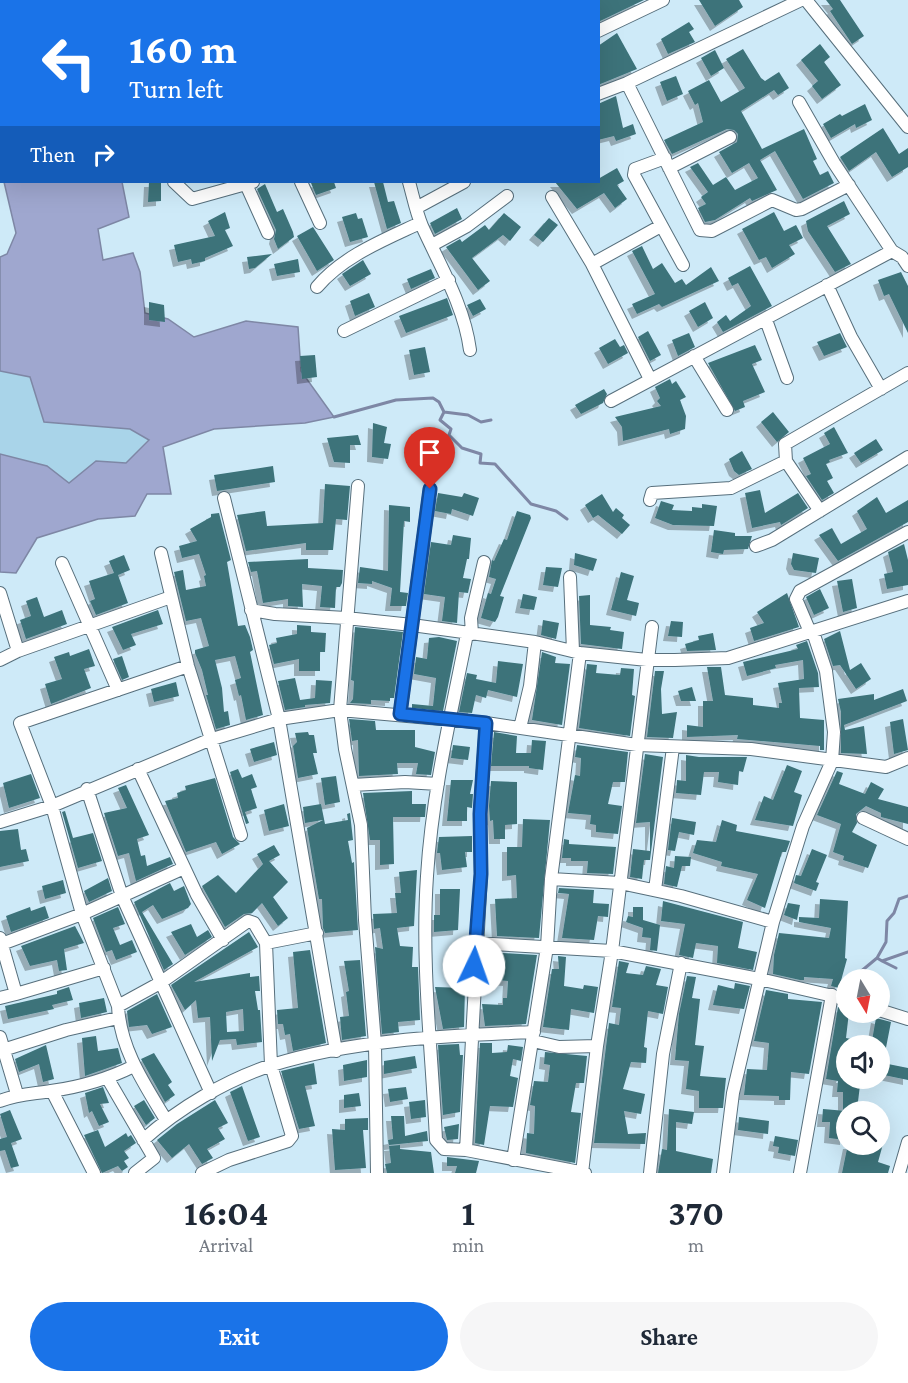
<!DOCTYPE html>
<html lang="en">
<head>
<meta charset="utf-8">
<style>
	:root { --surface:#fff; --page:#f6f6f7; --text:#1f2937; --muted:#747a83; --accent:#1a73e8 }
	body { margin:0; font-family:"Crimson Pro",serif; background:var(--page); color:var(--text); height:100vh; display:flex; flex-direction:column; font-size:22px; white-space:nowrap }
	* { box-sizing:border-box; margin:0 }
	p { font-size:20px; color:var(--muted) }
	.icon { flex:none; width:33px; height:33px; fill:none; stroke:currentColor; stroke-width:2; stroke-linecap:round; stroke-linejoin:round }
	.map { position:relative; height:1173px; overflow:hidden }
	.sheet { display:flex; flex-direction:column; background:var(--surface); flex:1 }
	.sheet>* { flex:none }
	.top-card { position:absolute; left:0px; top:0px; width:600px; height:183px; box-shadow:0 6px 24px #0002; background:#1a73e8; color:#fff; overflow:hidden }
	.needle { width:39px; rotate:170deg }
	.fabs { position:absolute; left:836px; top:969px; display:grid; gap:12px }
	.fabs a { display:grid; place-items:center; width:54px; height:54px; border-radius:50%; background:var(--surface); box-shadow:0 6px 24px #0002; font-size:30px }
	.pin { position:absolute; display:grid; place-items:center; width:51px; height:51px; color:#fff; margin:-62px -26px; border-radius:50% 50% 50% 0; rotate:-45deg; box-shadow:0 0 6px #0007 }
	.pin .icon { rotate:45deg }
	.me { position:absolute; width:66px; margin:-33px; rotate:3deg; stroke-linejoin:round; filter:drop-shadow(0 0 4px #0008) }
	.turn { display:flex; align-items:center; gap:21px; height:126px; padding:0 30px; font-size:27px }
	.turn .icon { width:78px; height:78px; stroke-width:2.5 }
	.turn b { display:block; font-size:42px; line-height:51px }
	.then { display:flex; align-items:center; height:57px; padding:0 30px; background:#0003; gap:12px; font-size:22px }
	.eta { display:flex; justify-content:space-evenly; align-items:center; height:102px; text-align:center }
	.eta b { font-size:36px; font-weight:700; line-height:42px }
	.action { display:flex; gap:12px; margin-top:auto; padding:12px 30px }
	.action a { flex:1; height:69px; border-radius:36px; background:var(--accent); color:#fff; font-size:24px; font-weight:700; line-height:69px; text-align:center }
	.action a+a { background:var(--page); color:var(--text) }
	.map>svg:first-child { display:block }
	.green { fill:#a9d4e9 }
	.water { fill:#9fa7cf; stroke:#7e87a5; stroke-width:1.5 }
	.lines { fill:none; stroke-linecap:round; stroke-linejoin:round }
	.stream { stroke:#7e87a5; stroke-width:3 }
	.building { fill:#3c737a; fill-rule:evenodd; filter:url(#shadow) }
	.minor-casing { stroke:#576f7c; stroke-width:14 }
	.minor { stroke:#fff; stroke-width:12 }
	.route-casing { stroke:#114b97; stroke-width:15 }
	.route { stroke:#1a73e8; stroke-width:10 }
</style>
</head>
<body>
<div class="map">
<svg width="908" height="1173" viewBox="0 0 908 1173">
	<defs>
		<filter id="shadow"><feDropShadow dx="-5" dy="5" stdDeviation="0" flood-color="#0004"/></filter>
	</defs>
	<rect width="100%" height="100%" fill="#ceeaf8"/>
	<!-- green -->
	<path class="green" d="M0 371 30 377 44 422 130 429 149 439 126 463 96 461 69 483 47 466 0 454Z"/>
	<!-- water -->
	<path class="water" d="M4 182H122L129 217 98 229 103 260 133 253 140 272 145 313 168 319 194 337 246 321 298 327 301 371 334 417 305 423 214 429 163 447 171 494H147L135 516 98 519 37 538 16 573 0 572V454L47 466 69 483 96 461 126 463 149 440 130 429 44 422 30 377 0 371V257L7 254 16 233Z"/>
	<g class="lines">
		<!-- stream -->
		<path class="stream" d="M444 412 440 420 451 429 449 435 462 448 481 454 480 463 495 464 531 504 556 511 567 519
			M334 417 396 400 433 398 439 402 444 412 468 415 481 422 491 420
			M877 958 886 942 887 921 894 913 899 899 908 896
			M882 961 896 968
			M853 978 877 958 882 961 908 952"/>
	</g>
	<!-- building -->
	<path class="building" d="M598 0H644L598 22Z
		M699 0H739L743 7 715 26Z
		M826 0H840L864 36 852 44 830 11 833 9Z
		M689 22 694 29 689 32 695 42 668 54 661 39Z
		M617 33 637 69 598 85V46Z
		M820 44 830 57 824 62 841 85 822 99 812 86 818 81 801 60Z
		M743 49 761 78 765 81 779 72 789 88 778 95 774 90 741 111 762 149 804 129 817 159 813 161 820 175 828 171 834 183 803 199 775 151 760 160 777 190 752 201 750 198 715 220 705 222 698 208 706 204 701 197 708 192 690 167 698 163 713 185 726 177 735 190 758 178 749 163 732 173 719 152 737 142 738 134 734 130 727 129 672 154 664 140 703 122 698 103 695 105 688 91 709 80 721 102 745 88 726 59Z
		M715 50 724 68 711 76 701 58Z
		M676 76 683 94 667 101 660 82Z
		M616 96 623 128 633 124 636 134 616 141 614 136 598 140V104Z
		M865 104 872 120 856 128 855 124 831 138 823 124 840 114 842 116Z
		M883 128 899 154 908 148V167L892 177 876 152 849 171 840 157Z
		M617 168 624 181 617 185 627 199 615 208 604 193 577 209 555 182H598V179Z
		M149 182H161V201L148 202Z
		M318 182H334L336 188 316 195 311 183Z
		M374 182H383L388 202 394 201 401 223 387 229Z
		M265 184 277 212 283 209 293 232 294 237 278 249 274 239 276 230 257 189Z
		M844 201 850 214 827 226 851 264 835 272 808 231 806 221Z
		M457 208 462 219 435 234 430 223Z
		M225 212 230 228 225 230 233 246 205 258V261L192 264 191 259 178 262 174 245 215 236 208 221Z
		M774 212 784 231 796 225 803 238 789 245 795 254 772 268 766 257 759 260 742 229Z
		M356 213 358 219 362 218 368 237 350 242 342 217Z
		M504 213 521 227 510 241 503 235 472 258 490 281 478 290 446 247 460 239 462 242 485 225 489 230Z
		M549 218 558 225 543 242 534 235Z
		M313 227 334 260 317 271 297 236Z
		M642 246 653 269 662 263 675 283 682 279 686 285 711 267 719 281 662 307 659 304 637 314 632 304 655 294 632 251Z
		M272 254 255 268 249 269 247 257Z
		M298 259 300 272 277 276 274 264Z
		M363 260 371 274 350 286 342 274Z
		M750 266 772 306 723 332 717 322 726 315 730 321 751 306 738 283 732 286 728 278Z
		M431 269 435 278 411 289 407 279Z
		M901 272 908 286V333L889 294 884 296 878 280Z
		M369 293 375 307 355 316 350 301Z
		M447 298 453 315 406 333 399 316Z
		M480 299 486 309 473 316 467 305Z
		M149 302 164 305 165 322 149 320Z
		M705 302 713 318 698 327 689 311Z
		M648 331 661 355 650 361 638 337Z
		M689 333 695 347 678 356 672 340Z
		M840 333 847 347 824 356 817 342Z
		M615 339 620 347 624 345 628 353 608 364 599 348Z
		M755 345 762 360 752 364 765 392 743 401 745 407 735 411 708 363Z
		M425 347 430 372 414 375 409 350Z
		M315 355 317 377 302 379 300 356Z
		M670 379 672 384 676 381 686 397 680 400 686 416 685 429 670 434 669 429 623 441 622 427 615 417 661 406 657 401 660 398 655 387Z
		M604 389 607 394 603 403 581 414 575 405Z
		M773 412 789 432 777 442 761 422Z
		M373 423 387 427 384 443 391 444 388 459 372 457Z
		M834 427 848 453 829 460 830 462 826 464 833 478 827 481 834 493 822 500 806 476 811 474 803 458 830 444 824 433Z
		M358 435 361 445H350V463L334 462 327 438Z
		M876 439 883 450 861 463 854 453Z
		M742 451 752 469 739 475 734 471 729 459Z
		M273 466 275 482 217 491 214 475Z
		M325 484 350 486 347 520 336 519 333 550H306V543L246 551 237 515 265 511 267 526 323 523Z
		M760 490 765 513 798 493 808 508 781 525 780 522 752 528 745 493Z
		M438 493 462 497 464 493 479 498 473 516 452 509 451 514 435 511Z
		M602 494 613 512 616 508 624 515 622 518 630 525 622 534 598 515 593 518 585 505Z
		M877 497 886 513 908 500V522L838 561 819 535 832 528 841 544 867 529 857 511Z
		M661 501 674 505 672 510 692 511V507L702 508V504L717 506 714 526 673 525 655 518Z
		M389 505 410 507V522L404 521 400 592 408 593 406 606H390L392 588 372 581V584L358 583 360 567 388 571Z
		M517 511 530 515 531 518 500 596 504 597 498 617 495 622 481 618 488 593 491 594 496 579 489 577 492 560 494 561 504 539 507 540Z
		M219 513 231 560 227 562 238 626 245 625 250 637 253 650 250 652 263 715 246 720 241 695 239 696 235 680 241 678 235 656 215 660 222 688 224 712 228 711 230 725 216 729 206 695H208L202 670 195 653V650L209 646 201 618 186 621 174 572 183 570 186 590 206 586 204 576 206 575 199 554 182 558 179 546 197 541 190 529 211 517V514Z
		M714 530 735 533V536H752L748 549 724 550 723 554 711 552Z
		M453 535 471 538 469 559H467L463 578 471 579 468 593 459 592 457 623 442 621 445 597 424 594 431 542 451 545Z
		M904 544 908 560V585L887 589 884 574 893 572 888 552Z
		M575 553 597 559 593 571 574 565Z
		M793 553 819 558 816 573 794 570 791 564Z
		M124 555 130 570 118 575 128 603 96 615 90 601 95 599 89 581 114 573 109 561Z
		M308 559V568L343 570 342 583 340 587H336L335 608 320 607 322 586 302 584 303 607 288 606V599L263 603 257 571 251 572 248 562Z
		M546 567 562 568 558 587 543 585Z
		M621 572 634 576 627 600 639 603 636 616 611 610Z
		M852 579 857 608 843 612 837 581Z
		M820 589 829 608 814 615 806 597Z
		M787 593 799 627 754 641 750 628 764 623 757 612Z
		M523 594 537 597 534 610 520 608Z
		M590 595V625L611 627 610 630 624 632 622 649 581 644 579 596Z
		M37 597 44 617 62 610 67 624 26 639 20 620 31 616 26 601Z
		M158 610 163 624 131 634 136 645 123 650 112 627Z
		M543 620 559 623 556 639 541 635Z
		M671 621 683 622 682 637 668 636Z
		M297 625 311 626V632L326 633 325 652H320V671H299V659L274 664 269 645 277 643 276 638 297 634Z
		M355 627 403 632 394 698H390V701L371 700V704L350 703 353 699 354 681 351 680Z
		M840 631 850 670 861 663 871 679 856 689 840 665 833 666 824 639Z
		M713 633 716 650 687 651 685 644 699 640 698 636Z
		M439 637 457 641 443 711 412 708V704L433 706 436 678 414 674 416 657 427 659 429 638Z
		M807 641 818 673 819 687 799 688 800 718 824 720V750H820V746L737 739 738 735 687 737V725L703 727V701H713L707 667H721L725 695 753 698V705L779 708V703H782L778 683 804 679 803 660 775 665 776 668 747 676 743 662 798 649 796 645Z
		M89 649 95 666 84 669 91 688 51 704 45 684 62 679 54 657 69 652 70 656Z
		M542 652 556 657 555 663 570 664 562 725 532 720Z
		M122 656 129 677 122 680 113 659Z
		M498 661 523 664 517 697 488 690 486 698 476 695 472 713 459 712 467 673 477 675 476 679 496 683Z
		M587 664 597 665 596 673 620 675 621 668 634 669 632 695 635 696 630 736 579 728Z
		M655 671H664L661 689 662 714 677 712 673 738 647 737Z
		M295 678 300 700 315 698 316 680 332 681 330 703 305 705V707L285 710 278 681Z
		M176 682 179 696 154 702 151 689Z
		M692 687 696 701H681L678 691Z
		M903 689 907 701 844 725 845 730 864 726 867 754 841 753V712L838 699 874 694V700Z
		M349 719 375 721 376 730H415V747L435 752 431 775 416 774 418 763H397L398 774 359 776 358 740 352 741Z
		M903 719 908 750 894 754 890 722Z
		M308 732 309 735H314L317 753H313L318 774 298 778 293 746 297 742 295 733Z
		M494 732 517 736 516 753H531L532 740 546 741 543 770 529 768V766H491Z
		M274 742 277 755 254 762 250 749Z
		M453 745 470 747 468 760 451 758Z
		M577 745 628 752 625 782H613L608 804 622 806 618 834 596 832V825L590 824 591 815 568 813 575 775 580 776 581 758 575 757Z
		M645 754 663 757 650 860H644L642 879 630 877 633 849 650 851V822L636 823Z
		M686 755 699 757H747L743 772 739 771 738 785 718 782 719 772H704L701 795 676 793 677 780 686 781Z
		M787 765 802 771 794 792 802 795 793 826 755 820 764 796 773 800Z
		M238 769 242 778 252 774 257 787 251 789 257 808 245 812 249 823 246 824 230 772Z
		M837 771 843 773 839 784 865 794 871 782 884 789 878 799 908 807V824L881 817V813L866 806 856 814 857 823 852 832 877 845 868 868 843 860 844 856 833 852 841 824 817 815Z
		M31 774 40 798 9 808 3 783Z
		M336 776 340 802 325 805 321 778Z
		M215 778 233 837 240 844 222 854 216 842 186 852 165 801 178 798 177 793 186 790 185 786Z
		M451 780H473L470 794H473L472 808 467 807V821H447Z
		M491 781 517 782V824L505 825V839H494L493 820 490 821 489 806Z
		M126 785 149 835 137 839 141 856 145 855 147 866 170 857 173 864 136 881 129 853 118 856 104 813 127 808 118 788Z
		M412 791V804H426L425 817H393L394 864 380 865V840H370L363 793Z
		M284 804 289 826 269 831 264 810Z
		M321 804 325 824 348 820 347 814 350 813 353 840 348 841 352 863 354 862 358 930 325 933 323 928 322 899H319L307 828 323 820 305 823 303 807Z
		M65 811 73 838 93 833 102 861 78 868 62 812Z
		M672 818 696 822 694 835 679 832 675 851 668 850Z
		M523 819 550 820 539 938 497 936 495 899 517 898 516 875 507 876V847H522Z
		M722 820 737 825 736 831 790 841 786 852H782L765 908 747 900 758 874 721 866 722 862 693 853 697 840 716 842Z
		M18 829 21 850 26 849 29 861 0 867V831Z
		M472 836V852H465L467 867 442 870 440 853H437L439 837Z
		M564 839 569 840V844L616 847 613 874 587 873 588 861H571V858H562Z
		M274 845 280 855 269 861 288 882 273 897 288 918 278 926 262 903 252 913 244 914 225 927 202 886 218 875 236 893 263 864 257 854Z
		M812 849 827 855 816 882 819 883 816 891 794 883 796 875 801 876Z
		M675 856 691 857 690 866H682L677 887 664 884 666 866 674 868Z
		M417 870 414 926 397 928 400 946 413 947 412 967H418L420 1020 398 1022 399 1032 382 1034 375 947 383 949 380 928 374 929 373 914 397 913 395 893H401L399 872Z
		M108 878 112 891 89 902 84 891Z
		M63 880 66 893 45 899 42 886Z
		M170 883 174 891 184 886 191 904 188 908 162 919 153 905 142 912 173 964 164 970 134 902Z
		M559 888 594 890 593 903 609 904 608 917 598 916 594 940 562 938 569 894 558 893Z
		M440 889H460L458 930 434 932V915H440Z
		M820 899 848 901 845 958 847 959 839 988 831 986 833 979 804 977V980H800L773 974 774 955 779 933 829 938 831 928 799 922V917L819 918Z
		M663 901 743 922 738 948 757 952 753 970 717 963 718 946 696 943 693 958 679 955 685 924 661 921Z
		M788 903 800 905 797 920 784 915Z
		M45 906 49 918 11 932 6 916 30 907 31 911Z
		M118 907 125 924 113 928 120 945 132 940 137 952 116 960 112 950 106 952 93 918Z
		M633 907H643V920L660 925 657 951 650 950 651 938 642 937 643 928 626 922 628 916 633 917Z
		M191 924 197 937 208 930 212 937 185 955 171 932Z
		M75 926 84 943 64 949 67 970 59 971 57 960 30 966 21 946Z
		M249 932 258 947 194 982 250 973V977L259 976 260 991H255L258 1010H260L262 1042 237 1045 236 1039 220 1040 212 1061 210 1017 198 1018 196 1000 185 1010 171 985ZM243 1009 244 1031 227 1032 226 1012Z
		M310 950 326 1043 293 1051 290 1034 285 1035 283 1024H278L277 1010 298 1008 293 952Z
		M485 952 537 955 526 1024 485 1026 482 1004 503 1005V998H507L508 981 487 979 486 982H483Z
		M558 956 566 957 564 986 583 989 584 985 598 987 594 1013 571 1009 569 1030 543 1027 552 969H559Z
		M360 960 366 1036 342 1040 340 1017 349 1016 346 992 349 991 344 961Z
		M619 961 629 963 626 973 643 975 646 966 661 969 656 985 668 987 663 1014 648 1011 644 1047 647 1048 646 1063 631 1062 623 1089 645 1094 641 1114 624 1111 628 1134 646 1133 645 1144 594 1143 609 1023 619 1025 621 1008 612 1007Z
		M687 976 696 977 692 998 700 999 695 1045 704 1046 700 1076 726 1078 723 1108H699V1091L686 1089 689 1061 675 1060 679 1014Z
		M735 983 750 986 744 1009 713 1005 718 985 734 989Z
		M69 987 73 1000 52 1005 54 1009 8 1019 5 1006 57 994V991Z
		M435 987 465 988 464 1027 443 1029Z
		M766 990 788 994V999L822 1002 809 1074 791 1072 790 1100H779V1096L744 1095 747 1069 767 1070 769 1043 754 1041Z
		M157 994 172 1027 152 1034 147 1025 129 1027 127 1011Z
		M104 998 107 1012 81 1018 79 1003Z
		M838 1007 846 1008V1012H849L846 1038 861 1041V1046H846V1060L841 1078H857L856 1085H860L857 1110H843V1092H837L838 1081 826 1079Z
		M876 1018 891 1022 883 1063 908 1068V1080L879 1074V1046H871Z
		M96 1036 98 1051 118 1048 122 1063 85 1076 82 1038Z
		M480 1043H492V1053L507 1052 508 1045 523 1047 521 1061 513 1059 510 1076 518 1078 513 1107 490 1106 484 1145 475 1143Z
		M459 1044 460 1055H463L460 1112 443 1115 438 1045Z
		M46 1045 54 1079 43 1082 39 1064 19 1072 15 1059Z
		M545 1052 587 1056 584 1083H576L571 1112 581 1113 575 1163 526 1153 527 1133 534 1134 535 1106 530 1105 534 1081 548 1082 550 1065 544 1064Z
		M154 1053 172 1082 168 1085 175 1095 165 1102 141 1059Z
		M415 1056 417 1068 384 1074V1061Z
		M367 1060V1077L344 1081 343 1065Z
		M314 1063 317 1084 305 1086 315 1126 299 1129 281 1071Z
		M242 1086 260 1137 248 1141 230 1092Z
		M103 1087 109 1103 100 1104 109 1122 99 1126 92 1111 89 1113 85 1093Z
		M406 1087 408 1099 390 1102 388 1089Z
		M359 1093 361 1106 344 1108V1095Z
		M144 1100 155 1118 146 1125 134 1106Z
		M215 1100 228 1123 218 1128 225 1139 207 1149 213 1158 202 1164 189 1144 172 1158 157 1140 177 1124Z
		M425 1100 426 1117 411 1119 409 1102Z
		M669 1109 694 1112 692 1124 676 1122V1151L713 1159 711 1173H658L662 1149 667 1150Z
		M823 1109 846 1111 845 1140 829 1138 830 1122H822Z
		M10 1110 22 1139 11 1143 19 1166 11 1168 5 1150 0 1151V1139L7 1137 0 1114Z
		M391 1116H404L405 1136 427 1131 428 1141 389 1145 388 1140 393 1139Z
		M739 1117 769 1121 768 1134 738 1130Z
		M368 1118V1130H363L366 1168 335 1170 332 1129 345 1130V1119Z
		M459 1124 458 1139 447 1140 444 1127Z
		M98 1130 105 1147 126 1133 128 1137 131 1135 136 1143 124 1151 129 1158 124 1161 128 1167 122 1171 118 1166 102 1173 84 1135Z
		M775 1136 798 1140 795 1156 778 1153 779 1147 773 1146Z
		M848 1144H883L878 1162 890 1166 888 1173H842Z
		M400 1145V1149L431 1152 434 1173H387L385 1164 391 1163 389 1146Z
		M447 1157 479 1161 476 1173H455L457 1166H447Z"/>
	<g class="lines">
		<defs>
			<path id="minor" d="M70 0V2
				M147 0V2
				M332 0V2
				M380 0V2
				M446 0V2
				M806 0 908 127
				M527 2 533 1
				M0 22H2
				M598 31 663 0
				M627 83 700 230 712 231 772 200 796 210 802 209 849 185
				M598 94 627 83 801 0
				M799 102 834 163 892 251 902 257 908 266
				M665 158 635 169 634 175 683 265
				M669 168 730 137
				M174 182 192 199 253 182
				M245 182 268 233
				M301 182 320 223
				M409 182C413 196 416 212 422 226 440 266 464 305 470 350
				M552 197 592 264 650 379
				M416 208 464 182
				M432 245 467 226 507 196
				M592 264 659 227
				M827 285 851 337 881 389
				M317 287C343 256 384 240 420 223
				M766 320 787 378
				M344 331 449 280
				M694 356 727 410
				M611 401 892 251
				M358 486 340 710 345 749 361 825 365 920 375 1044 377 1173
				M224 498 279 719 336 1051
				M650 500 652 493 731 488 786 461
				M820 511 786 461 785 444 908 373
				M756 546 772 540 908 457
				M161 553 188 666 241 835
				M62 563 118 690
				M570 577 573 651
				M0 593 18 651
				M251 610 275 614 346 618 412 625 535 642 580 653 647 660H675L728 658 908 601
				M810 632 796 599 800 591 908 532
				M467 634C451 714 432 794 427 876 421 964 432 1053 436 1140L444 1149 466 1150 585 1173
				M472 634 471 618 484 562
				M0 660 18 651 171 597
				M400 714 430 489
				M520 728 530 686 535 642
				M138 769 197 895 223 940
				M353 785 405 782 438 784
				M87 789 122 896 211 1093
				M863 818 908 839
				M0 822 52 806 209 740 279 719 340 710 486 723 637 745 751 749 886 767 908 758
				M551 879 620 883 681 896 773 922
				M655 890 673 747
				M266 943 317 933
				M475 943 612 951 759 979 846 999
				M2 944 82 914 184 868
				M16 994 104 968
				M0 998 16 994 0 938
				M118 1006 160 983 248 921 254 923 266 943 271 1065 292 1136 288 1141 229 1160 202 1173
				M879 1010 908 1019
				M0 1037 17 1094
				M533 1041 559 1047 597 1046
				M3 1050 66 1030 118 1018
				M108 1079 154 1158 135 1173
				M52 1091 94 1173
				M0 1101C18 1094 33 1094 51 1091 80 1087 108 1079 134 1066
				M166 1120C145 1085 120 1049 118 1006L82 914 52 806 20 723 188 666
				M143 1140C179 1108 226 1080 272 1065 356 1039 448 1036 534 1032
				M466 1150 481 874 480 814 486 723
				M513 1160 547 947 551 879 580 653
				M582 1173 597 1046 612 951 652 627
				M650 1173 663 1054 681 963
				M723 1173 733 1093 773 922 803 826 832 761 834 732 826 671 813 632
				M800 1173 832 995
				M899 1173 908 1142"/>
		</defs>
		<!-- minor casing -->
		<use href="#minor" class="minor-casing"/>
		<!-- minor -->
		<use href="#minor" class="minor"/>
	</g>
	<g class="lines">
		<defs>
			<path id="route" d="M430 489 400 714 486 723 480 814 481 874 474 966"/>
		</defs>
		<!-- route casing -->
		<use href="#route" class="route-casing"/>
		<!-- route -->
		<use href="#route" class="route"/>
	</g>
</svg>
<div class="fabs">
<a><svg class="needle" viewBox="-14 -14 28 28"><path d="M0-13l5 13h-10z" fill="#e53935"/><path d="M0 13l5-13h-10z" fill="#747a83"/></svg></a>
<a><svg class="icon" aria-label="sound" viewBox="0 0 24 24"><path d="M4 9h4l5-4v14l-5-4H4zM17 9q2 3 0 6"/></svg></a>
<a><svg class="icon" aria-label="search" viewBox="0 0 24 24"><circle cx="10" cy="10" r="6"/><path d="M15 15l6 6"/></svg></a>
</div>
<div class="pin" style="left:430px;top:489px;background:#d93025"><svg class="icon" aria-label="arrive" viewBox="0 0 24 24"><path d="M6 21V4h12l-3 4 3 4H6"/></svg></div>
<svg class="me" style="left:474px;top:966px" viewBox="-20 -20 40 40"><circle r="19" fill="#fff"/><path d="M0-13L10 11 0 6-10 11z" fill="#1a73e8"/></svg>
<div class="top-card">
<div class="turn"><svg class="icon" aria-label="left" viewBox="0 0 24 24"><path d="M17 20v-9H6M10 6l-5 5 5 5"/></svg><div><b>160 m</b>Turn left</div></div>
<div class="then">Then<svg class="icon" aria-label="right" viewBox="0 0 24 24"><path d="M7 20v-9h11M14 6l5 5-5 5"/></svg></div>
</div>
</div>
<section class="sheet">
<div class="eta">
<div><b>16:04</b><p>Arrival</p></div>
<div><b>1</b><p>min</p></div>
<div><b>370</b><p>m</p></div>
</div>
<div class="action"><a>Exit</a><a>Share</a></div>
</section>
</body>
</html>
